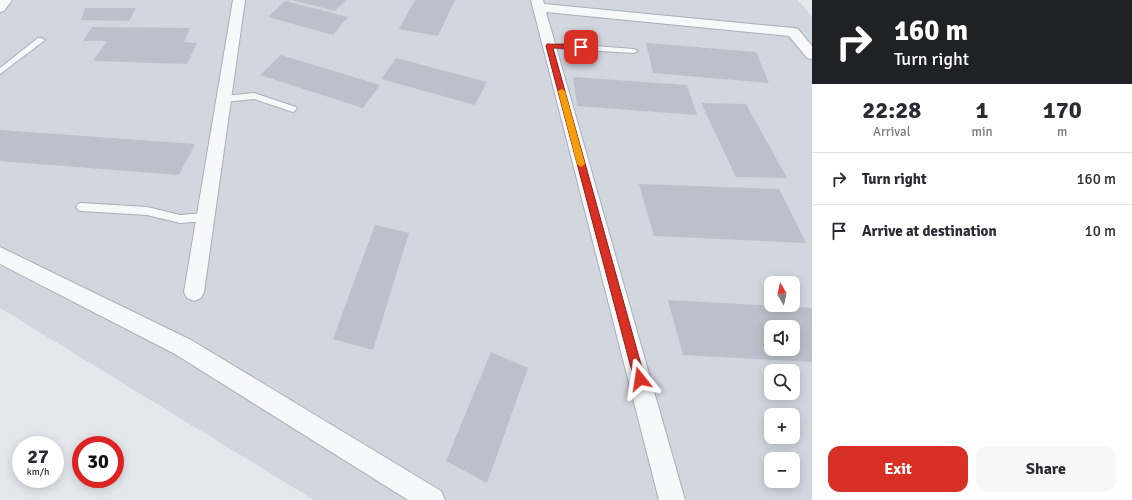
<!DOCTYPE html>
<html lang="en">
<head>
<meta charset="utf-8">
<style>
	:root { --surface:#fff; --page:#f7f7f7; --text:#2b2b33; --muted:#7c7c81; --line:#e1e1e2; --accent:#d93025 }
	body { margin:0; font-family:Signika,sans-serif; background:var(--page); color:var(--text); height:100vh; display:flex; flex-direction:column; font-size:15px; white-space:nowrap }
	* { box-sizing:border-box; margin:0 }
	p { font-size:13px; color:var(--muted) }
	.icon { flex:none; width:22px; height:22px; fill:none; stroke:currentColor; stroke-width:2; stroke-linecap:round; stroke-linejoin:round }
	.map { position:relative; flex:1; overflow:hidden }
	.drawer { display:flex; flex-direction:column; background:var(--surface); width:320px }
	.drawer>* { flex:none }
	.guide { background:#202124; color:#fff; overflow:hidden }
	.needle { width:26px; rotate:351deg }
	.fabs { position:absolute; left:764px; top:276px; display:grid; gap:8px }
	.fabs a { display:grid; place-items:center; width:36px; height:36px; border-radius:8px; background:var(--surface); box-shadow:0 2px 10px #0003; font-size:20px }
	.speed { position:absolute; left:12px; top:436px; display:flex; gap:8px; font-size:20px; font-weight:700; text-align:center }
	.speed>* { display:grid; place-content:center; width:52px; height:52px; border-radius:50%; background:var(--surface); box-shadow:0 2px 10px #0003; line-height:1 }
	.speed small { font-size:10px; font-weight:400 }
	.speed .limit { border:6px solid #d22; background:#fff; color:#111 }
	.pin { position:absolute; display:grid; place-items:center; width:34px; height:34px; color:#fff; margin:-17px; border-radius:8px; box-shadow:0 2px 6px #0006 }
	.me { position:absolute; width:44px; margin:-22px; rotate:345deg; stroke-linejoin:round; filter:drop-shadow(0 0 3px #0008) }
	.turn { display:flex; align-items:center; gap:14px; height:84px; padding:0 16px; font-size:18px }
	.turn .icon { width:52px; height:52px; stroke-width:2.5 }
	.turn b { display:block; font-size:28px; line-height:34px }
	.eta { display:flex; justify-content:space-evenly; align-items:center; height:68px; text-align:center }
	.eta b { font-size:24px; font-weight:700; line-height:28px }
	.action { display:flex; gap:8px; margin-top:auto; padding:8px 16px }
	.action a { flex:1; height:46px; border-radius:12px; background:var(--accent); color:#fff; font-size:16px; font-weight:700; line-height:46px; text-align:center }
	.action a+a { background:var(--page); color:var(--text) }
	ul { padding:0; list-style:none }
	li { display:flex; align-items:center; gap:12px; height:52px; padding:0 16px; border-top:1px solid var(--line) }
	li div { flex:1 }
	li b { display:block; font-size:15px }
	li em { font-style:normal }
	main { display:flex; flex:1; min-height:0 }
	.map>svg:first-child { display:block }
	.built { fill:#d2d6de; fill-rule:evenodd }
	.building { fill:#bbc0ca; fill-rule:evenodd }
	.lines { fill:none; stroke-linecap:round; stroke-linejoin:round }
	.lane-casing { stroke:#a9aeb7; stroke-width:2 }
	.street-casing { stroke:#a9aeb7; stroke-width:2 }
	.lane { fill:#f7f8fa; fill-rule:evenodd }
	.street { fill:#f7f8fa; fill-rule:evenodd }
	.route { fill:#d93025; stroke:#8d1f18 }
	.slow { fill:#f59e0b }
</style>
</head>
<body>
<main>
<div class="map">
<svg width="812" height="500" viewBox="0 0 812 500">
	<rect width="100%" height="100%" fill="#e4e7ec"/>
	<!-- built -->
	<path class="built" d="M0 0H798L812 17V500H314L0 308ZM771 283H793V305H771ZM771 327H793V349H771ZM771 371H793V393H771ZM771 415H793V437H771ZM771 459H793V481H771Z"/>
	<!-- building -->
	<path class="building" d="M292 0H346L335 11Z
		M415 0H455L438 36 399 29Z
		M285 1 348 17 333 35 268 17Z
		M85 8H136L129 21 81 20Z
		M92 27 190 28 184 42 197 43 187 64 93 61 107 41H83Z
		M646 43 756 52 769 83 653 73Z
		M281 55 380 85 363 108 260 75Z
		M396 58 487 82 475 105 381 79Z
		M573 77 687 85 697 115 577 106Z
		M701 103 746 104 787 178 736 177Z
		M0 130 195 144 179 175 0 161Z
		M639 184 779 189 806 243 654 236Z
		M375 225 409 233 373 350 333 339Z
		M668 300 812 308V362L683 355ZM771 327H793V349H771Z
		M491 352 528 368 487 483 446 461Z"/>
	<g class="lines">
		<defs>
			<path id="lane" d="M38 38H41L45 40 0 74V68Z
				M546 44H568L634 49 638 51 634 53 549 48 545 46Z
				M254 93 296 107 297 109 293 112 254 99 224 102 220 99 224 96Z
				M81 203 147 207 180 215 205 213 208 214 210 217 208 220 205 221 180 223 147 215 81 211 78 210 76 207 78 204Z"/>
			<path id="street" d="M0 0H12L4 11 0 12Z
				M233 0H245L204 292 201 298 194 301 187 298 184 292Z
				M531 0H543L544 4 793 28 798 29 812 46V59L807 58 789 36 546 12 685 500H659Z
				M0 247 191 340 441 491 445 500H408L175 354 0 264Z"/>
		</defs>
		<!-- lane casing -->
		<use href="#lane" class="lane-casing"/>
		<!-- street casing -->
		<use href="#street" class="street-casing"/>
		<!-- lane -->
		<use href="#lane" class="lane"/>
		<!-- street -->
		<use href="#street" class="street"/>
	</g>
	<!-- route -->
	<path class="route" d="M547 44 581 45 584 47 581 49 553 48 645 379 643 383 640 384 636 383 634 379 546 46Z"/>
	<!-- slow -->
	<path class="slow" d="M562 89 565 91 585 164 581 167 577 164 558 91Z"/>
</svg>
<div class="fabs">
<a><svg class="needle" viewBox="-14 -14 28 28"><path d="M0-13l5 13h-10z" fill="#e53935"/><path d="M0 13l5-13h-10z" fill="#7c7c81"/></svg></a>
<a><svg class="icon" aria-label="sound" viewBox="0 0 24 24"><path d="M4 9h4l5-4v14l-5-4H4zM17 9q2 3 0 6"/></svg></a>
<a><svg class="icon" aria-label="search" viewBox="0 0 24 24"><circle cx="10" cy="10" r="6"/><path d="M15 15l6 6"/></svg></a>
<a>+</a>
<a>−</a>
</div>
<div class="speed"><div>27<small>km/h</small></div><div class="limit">30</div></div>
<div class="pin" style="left:581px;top:47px;background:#d93025"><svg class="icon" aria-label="arrive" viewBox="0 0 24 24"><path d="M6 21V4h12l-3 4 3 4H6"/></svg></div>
<svg class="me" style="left:640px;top:379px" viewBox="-20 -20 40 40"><path d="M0-17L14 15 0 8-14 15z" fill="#d93025" stroke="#fff" stroke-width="4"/></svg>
</div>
<section class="drawer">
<div class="guide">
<div class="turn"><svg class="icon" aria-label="right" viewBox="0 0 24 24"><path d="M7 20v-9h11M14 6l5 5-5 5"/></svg><div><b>160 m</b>Turn right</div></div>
</div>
<div class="eta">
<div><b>22:28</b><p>Arrival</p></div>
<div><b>1</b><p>min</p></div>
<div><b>170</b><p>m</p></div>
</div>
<ul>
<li><svg class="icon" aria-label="right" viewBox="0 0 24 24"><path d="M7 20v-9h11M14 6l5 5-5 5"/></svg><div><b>Turn right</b></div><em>160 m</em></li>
<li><svg class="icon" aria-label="arrive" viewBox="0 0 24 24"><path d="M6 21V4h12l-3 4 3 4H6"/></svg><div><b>Arrive at destination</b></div><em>10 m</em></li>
</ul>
<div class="action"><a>Exit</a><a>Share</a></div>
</section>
</main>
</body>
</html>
